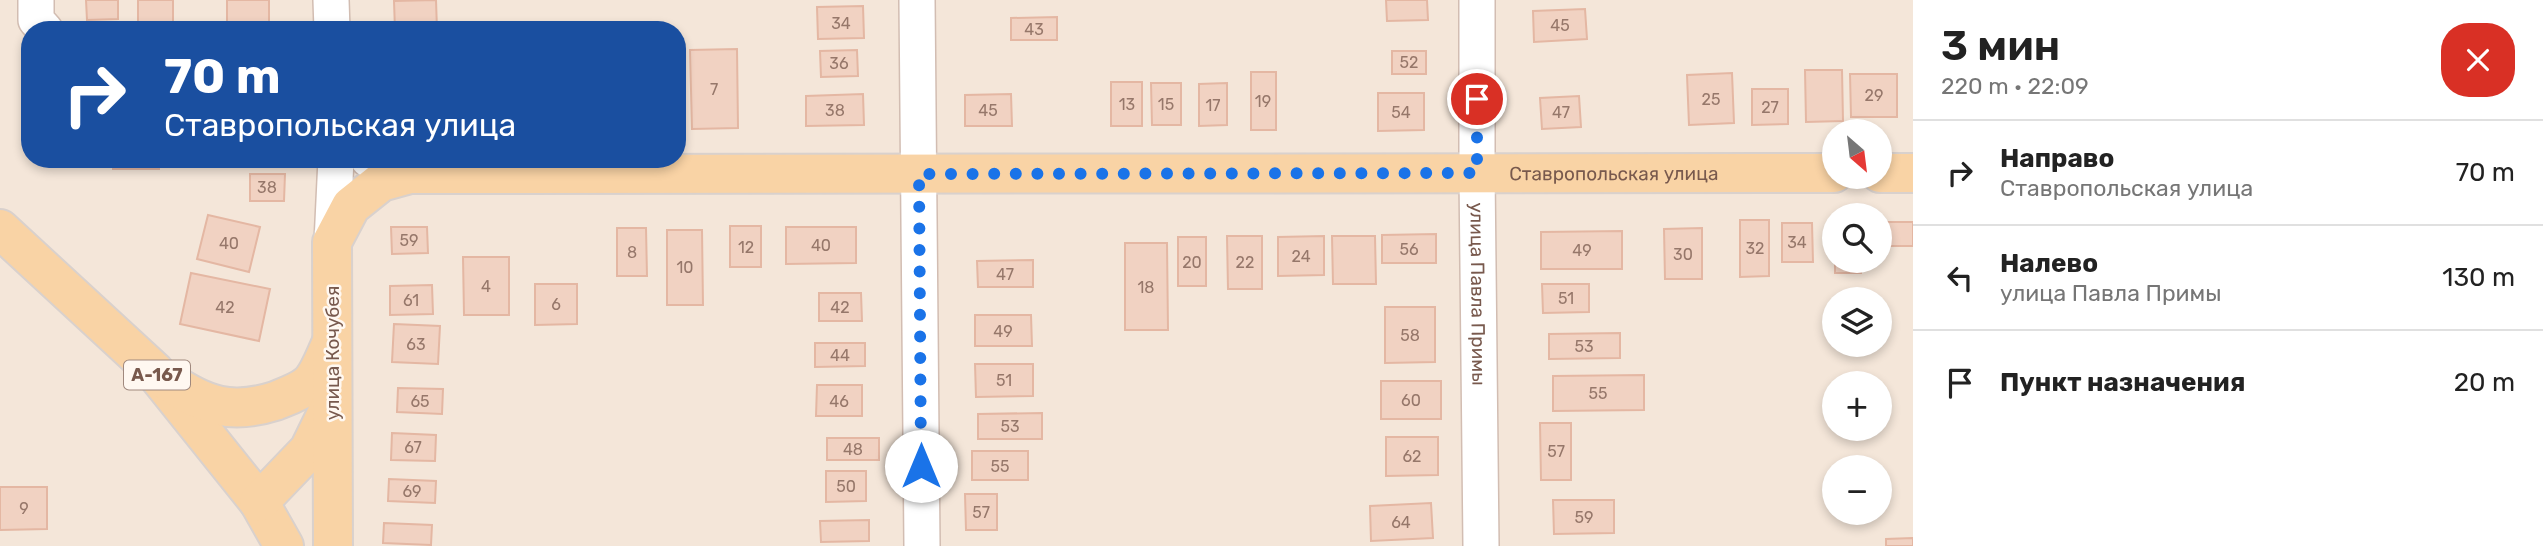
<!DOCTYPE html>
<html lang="ru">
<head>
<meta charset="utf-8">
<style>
	:root { --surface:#fff; --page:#f6f6f6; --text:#222; --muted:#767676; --line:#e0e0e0 }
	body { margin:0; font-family:Rubik,sans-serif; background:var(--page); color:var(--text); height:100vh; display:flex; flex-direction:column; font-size:26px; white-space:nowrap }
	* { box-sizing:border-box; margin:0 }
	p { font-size:23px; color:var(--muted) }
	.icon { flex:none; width:38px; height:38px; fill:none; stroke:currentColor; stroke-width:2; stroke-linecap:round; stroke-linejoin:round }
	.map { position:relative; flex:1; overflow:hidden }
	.drawer { display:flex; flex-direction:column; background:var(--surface); width:630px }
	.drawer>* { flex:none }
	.guide { position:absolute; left:21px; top:21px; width:665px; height:147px; border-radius:28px; box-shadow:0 4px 10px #0003; background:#1a4fa0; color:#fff; overflow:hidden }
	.needle { width:46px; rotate:152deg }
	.tools { position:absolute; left:1822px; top:119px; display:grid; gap:14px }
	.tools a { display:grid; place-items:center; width:70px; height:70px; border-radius:50%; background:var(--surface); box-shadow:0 4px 10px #0003; font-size:35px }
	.pin { position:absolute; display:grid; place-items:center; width:60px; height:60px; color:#fff; margin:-30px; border:4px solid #fff; border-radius:50%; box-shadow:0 2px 7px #0007 }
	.me { position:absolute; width:77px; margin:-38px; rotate:0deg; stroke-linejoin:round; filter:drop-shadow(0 0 5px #0008) }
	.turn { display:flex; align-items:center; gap:24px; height:147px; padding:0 28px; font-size:32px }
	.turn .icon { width:91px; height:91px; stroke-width:2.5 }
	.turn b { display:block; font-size:49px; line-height:60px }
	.round { display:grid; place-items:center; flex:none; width:74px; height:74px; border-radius:28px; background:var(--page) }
	.head { display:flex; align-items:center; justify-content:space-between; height:119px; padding:0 28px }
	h1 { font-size:42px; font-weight:600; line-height:52px }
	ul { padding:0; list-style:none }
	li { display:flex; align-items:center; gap:21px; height:105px; padding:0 28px; border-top:2px solid var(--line) }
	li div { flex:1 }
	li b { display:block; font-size:26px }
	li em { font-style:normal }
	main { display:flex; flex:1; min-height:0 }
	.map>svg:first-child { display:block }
	.residential { fill:#f4e6d9; fill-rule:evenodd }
	.building { fill:#f1d2c2; stroke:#e4b7a3; stroke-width:2 }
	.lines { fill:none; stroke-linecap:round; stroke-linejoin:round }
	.minor-casing { stroke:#d2bdb2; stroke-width:38 }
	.primary-casing { stroke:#d9d1cd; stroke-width:42 }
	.minor { stroke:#fff; stroke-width:35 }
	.primary { stroke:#f9d3a5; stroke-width:38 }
	.route { stroke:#1a73e8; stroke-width:12; stroke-dasharray:0 21.6 }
	.labels { text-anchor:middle; stroke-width:5; stroke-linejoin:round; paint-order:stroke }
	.number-label { font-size:16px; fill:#96776a }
	.shield { fill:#fff8f1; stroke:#a0897e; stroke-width:2 }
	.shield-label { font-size:18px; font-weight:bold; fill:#78594d }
	.street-label { font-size:19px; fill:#78594d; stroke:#fff8f1 }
</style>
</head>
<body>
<main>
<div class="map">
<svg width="1913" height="546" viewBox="0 0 1913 546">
	<rect width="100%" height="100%" fill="#fcf4ea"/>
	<!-- residential -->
	<path class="residential" d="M0 0H1913V546H0ZM30 30H677V159H30ZM1834 131H1880V177H1834ZM1834 215H1880V261H1834ZM1834 299H1880V345H1834ZM1834 383H1880V429H1834ZM1834 467H1880V513H1834Z"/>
	<!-- building -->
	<path class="building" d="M86 0H118V19L87 20Z
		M138 0H173V24L138 25Z
		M227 0H269V26H227Z
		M436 0 437 30H395L394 1Z
		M1386 0H1427L1428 20 1387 21Z
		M863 6 864 38 818 39 817 7Z
		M1585 9 1587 39 1534 42 1533 11Z
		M1057 17V40H1011V18Z
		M737 49 738 128 692 129 690 50Z
		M857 50 858 76 821 77 820 51Z
		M1392 51H1426V74H1392Z
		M1805 70H1842L1843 121 1806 122Z
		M1251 72H1276V130H1251Z
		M1732 73 1734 123 1689 125 1687 75Z
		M1850 74H1897V117H1851Z
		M1111 82H1142V126H1111Z
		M1151 83H1181V125H1152Z
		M1227 83V125L1199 126V84Z
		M1752 89H1788V124L1752 125Z
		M1378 93H1424V130L1378 131Z
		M863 94 864 125 806 126V96Z
		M1011 94 1012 126H965V95Z
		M1579 96 1581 127 1542 129 1540 98Z
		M113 159H159V169H113Z
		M250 174H285L284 201H250Z
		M208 215 260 227 249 272 197 259Z
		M1740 220H1769V276L1740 277Z
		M1880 222H1913V246H1880Z
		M1782 223H1812L1813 262H1782Z
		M730 226H761V267H730Z
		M391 227H427L428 253 392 254Z
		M786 227H856V263L786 264Z
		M617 228H646L647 276H617Z
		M1702 228V279H1665L1664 229Z
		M667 230H702L703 305H667Z
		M1622 231V269H1541V232Z
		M1436 234V263H1382V235Z
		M1227 236H1262V289H1228Z
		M1324 236V275L1278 276V237Z
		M1332 236H1375L1376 284H1333Z
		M1178 237H1206V286H1178Z
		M1125 243H1167L1168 330H1125Z
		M463 257H509V315H464Z
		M1033 260V287H978L977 261Z
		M1835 261H1861V273H1835Z
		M191 273 270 289 259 341 180 324Z
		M535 284H577V324L535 325Z
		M1542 284H1589V312L1543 313Z
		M432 285 433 314 390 315V286Z
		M819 293H861L862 321H819Z
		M1385 307H1435V362L1385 363Z
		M975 315H1031L1032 346H975Z
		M394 324 440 326 438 364 392 362Z
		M1620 333V358L1549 359V334Z
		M815 343H865V366L815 367Z
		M975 364H1033V396L976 397Z
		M1644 375V410L1553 411V376Z
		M1381 381H1441V419H1381Z
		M817 385H862V416H816Z
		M398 388 443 389 442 414 397 412Z
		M1042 413V439H978V414Z
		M1540 423H1571V480H1541Z
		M392 433 436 435 435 461 391 460Z
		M1386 437H1438V475L1386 476Z
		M827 438H879V460H827Z
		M972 451H1028V480H972Z
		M826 471H866V501L826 502Z
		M389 479 436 481 435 503 388 501Z
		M0 487H47V529L0 530Z
		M965 494H997V530H966Z
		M1553 500H1614V533L1554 534Z
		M1431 503 1433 538 1371 541 1370 506Z
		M869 520V541L821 542 820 521Z
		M384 523 432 525 431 545 383 543Z
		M1913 538V546H1886V539Z"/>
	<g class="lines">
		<defs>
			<g id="minor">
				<path d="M36 0V20L45 30"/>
				<path d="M331 0 332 30"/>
				<path d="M917 0 922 546"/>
				<path id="s1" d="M1477 0V173L1481 546"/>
				<path d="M368 159 398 178"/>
				<path d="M332 242 336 159"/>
			</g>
			<g id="primary">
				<path d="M1880 173H1913"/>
				<path d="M0 229 154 371 259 502 284 546"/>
				<path d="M168 381C205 406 231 415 275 401 285 397 300 392 309 384 319 375 326 354 332 342"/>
				<path d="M259 502 309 450 330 407"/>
				<path id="s2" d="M333 546 332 242 351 206 381 182 410 174 1834 173"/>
			</g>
		</defs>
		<!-- minor casing -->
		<use href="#minor" class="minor-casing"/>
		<!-- primary casing -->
		<use href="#primary" class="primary-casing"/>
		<!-- minor -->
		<use href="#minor" class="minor"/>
		<!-- primary -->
		<use href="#primary" class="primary"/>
	</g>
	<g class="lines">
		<!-- route -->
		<path class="route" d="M921 466 919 174 1477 173V99"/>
	</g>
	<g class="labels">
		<!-- number labels -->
		<g class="number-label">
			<text x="841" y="29">34</text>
			<text x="1560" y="31">45</text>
			<text x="1034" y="35">43</text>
			<text x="1409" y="68">52</text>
			<text x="839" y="69">36</text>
			<text x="714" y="95">7</text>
			<text x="1874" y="101">29</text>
			<text x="1711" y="105">25</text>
			<text x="1263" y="107">19</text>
			<text x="1127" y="110">13</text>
			<text x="1166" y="110">15</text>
			<text x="1213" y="111">17</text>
			<text x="1770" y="113">27</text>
			<text x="835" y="116">38</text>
			<text x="988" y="116">45</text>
			<text x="1401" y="118">54</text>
			<text x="1561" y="118">47</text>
			<text x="267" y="193">38</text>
			<text x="409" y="246">59</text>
			<text x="1797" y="248">34</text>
			<text x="229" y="249">40</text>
			<text x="821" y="251">40</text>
			<text x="746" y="253">12</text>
			<text x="1755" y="254">32</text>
			<text x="1409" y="255">56</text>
			<text x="1582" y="256">49</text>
			<text x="632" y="258">8</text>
			<text x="1683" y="260">30</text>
			<text x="1301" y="262">24</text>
			<text x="1192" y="268">20</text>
			<text x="1245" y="268">22</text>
			<text x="685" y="273">10</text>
			<text x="1005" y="280">47</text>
			<text x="486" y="292">4</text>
			<text x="1146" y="293">18</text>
			<text x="1566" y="304">51</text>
			<text x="411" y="306">61</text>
			<text x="556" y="310">6</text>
			<text x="225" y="313">42</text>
			<text x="840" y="313">42</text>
			<text x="1003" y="337">49</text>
			<text x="1410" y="341">58</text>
			<text x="416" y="350">63</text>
			<text x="1584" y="352">53</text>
			<text x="840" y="361">44</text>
			<text x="1004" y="386">51</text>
			<text x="1598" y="399">55</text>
			<text x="1411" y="406">60</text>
			<text x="420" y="407">65</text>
			<text x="839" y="407">46</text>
			<text x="1010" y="432">53</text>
			<text x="413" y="453">67</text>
			<text x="853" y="455">48</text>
			<text x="1556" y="457">57</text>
			<text x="1412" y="462">62</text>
			<text x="1000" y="472">55</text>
			<text x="846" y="492">50</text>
			<text x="412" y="497">69</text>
			<text x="24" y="514">9</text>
			<text x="981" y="518">57</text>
			<text x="1584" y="523">59</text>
			<text x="1401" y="528">64</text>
		</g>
		<!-- shield labels -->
		<rect class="shield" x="124" y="360.5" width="66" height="29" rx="5"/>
		<g class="shield-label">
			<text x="157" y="381">А-167</text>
		</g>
		<!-- street labels -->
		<g class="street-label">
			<text dy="7" stroke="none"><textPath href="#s2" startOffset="1617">Ставропольская улица</textPath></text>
			<text dy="7" stroke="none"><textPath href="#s1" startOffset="294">улица Павла Примы</textPath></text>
			<text transform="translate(332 353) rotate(-90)" y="7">улица Кочубея</text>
		</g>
	</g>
</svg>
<div class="tools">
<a><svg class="needle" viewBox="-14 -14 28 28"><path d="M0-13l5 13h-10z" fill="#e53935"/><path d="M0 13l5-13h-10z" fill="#767676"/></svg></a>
<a><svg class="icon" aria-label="search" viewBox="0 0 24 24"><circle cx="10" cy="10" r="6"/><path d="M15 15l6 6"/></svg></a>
<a><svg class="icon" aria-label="layers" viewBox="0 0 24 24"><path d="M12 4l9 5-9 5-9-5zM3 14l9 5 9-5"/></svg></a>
<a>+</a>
<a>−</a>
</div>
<div class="pin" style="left:1477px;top:99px;background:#d93025"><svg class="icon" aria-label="arrive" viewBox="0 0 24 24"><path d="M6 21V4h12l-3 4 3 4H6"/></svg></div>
<svg class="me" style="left:921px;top:466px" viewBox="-20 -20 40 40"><circle r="19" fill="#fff"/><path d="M0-13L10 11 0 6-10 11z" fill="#1a73e8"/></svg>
<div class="guide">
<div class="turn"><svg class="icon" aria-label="right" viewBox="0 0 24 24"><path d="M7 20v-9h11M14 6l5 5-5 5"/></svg><div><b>70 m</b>Ставропольская улица</div></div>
</div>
</div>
<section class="drawer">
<div class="head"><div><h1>3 мин</h1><p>220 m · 22:09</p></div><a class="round" style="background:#d93025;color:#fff"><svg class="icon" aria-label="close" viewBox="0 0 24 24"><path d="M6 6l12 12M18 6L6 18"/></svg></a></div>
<ul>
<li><svg class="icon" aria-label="right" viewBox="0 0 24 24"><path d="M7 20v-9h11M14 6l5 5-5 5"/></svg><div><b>Направо</b><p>Ставропольская улица</p></div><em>70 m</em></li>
<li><svg class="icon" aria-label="left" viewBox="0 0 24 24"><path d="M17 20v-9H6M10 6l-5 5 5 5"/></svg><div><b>Налево</b><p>улица Павла Примы</p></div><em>130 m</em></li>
<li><svg class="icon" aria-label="arrive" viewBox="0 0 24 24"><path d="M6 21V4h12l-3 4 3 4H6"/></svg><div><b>Пункт назначения</b></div><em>20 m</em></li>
</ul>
</section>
</main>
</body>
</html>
